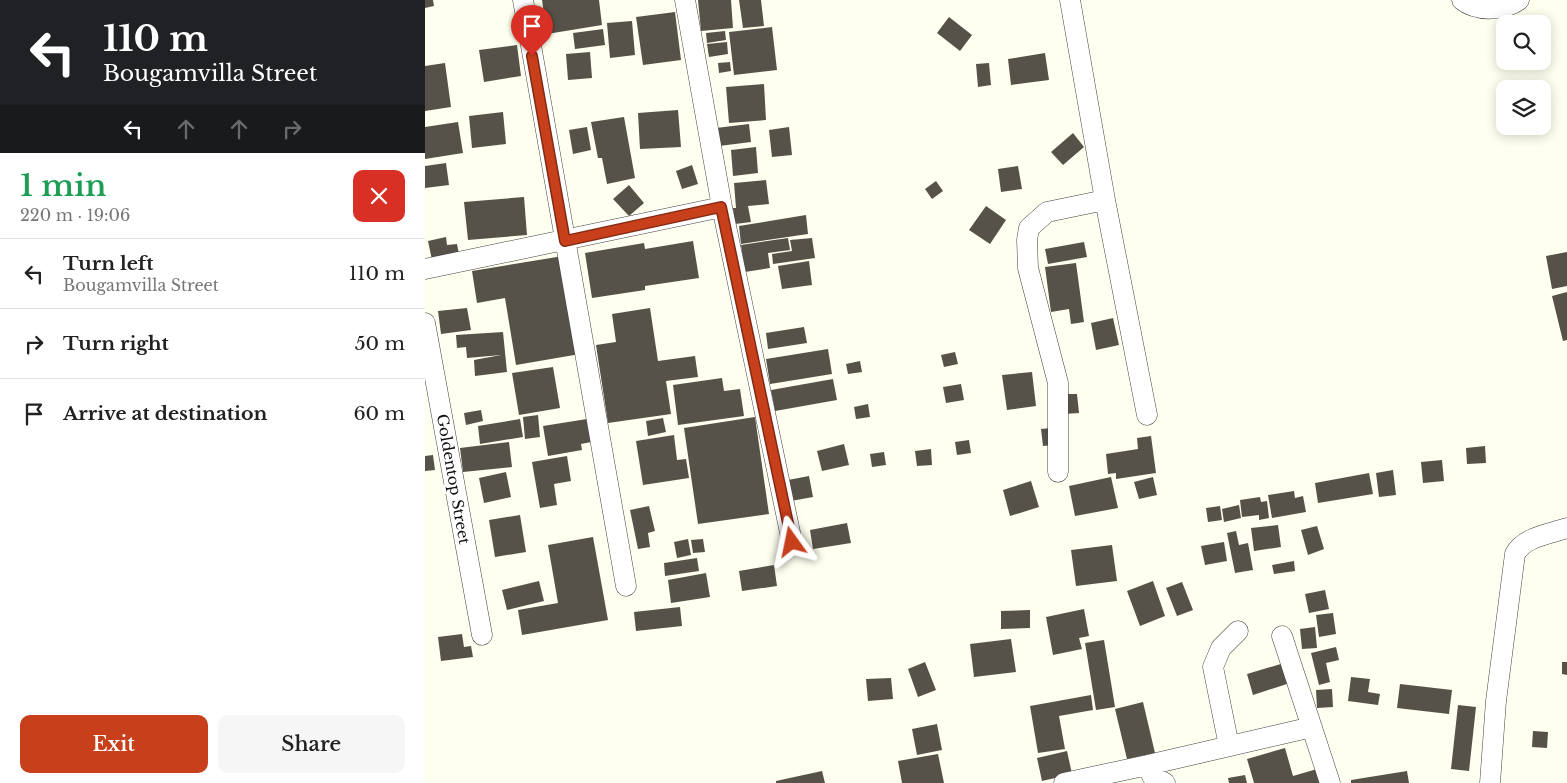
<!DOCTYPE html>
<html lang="en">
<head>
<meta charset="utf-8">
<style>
	:root { --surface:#fff; --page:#f6f6f6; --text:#222; --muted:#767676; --line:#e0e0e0; --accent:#c83f1b }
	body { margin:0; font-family:"Libre Baskerville",serif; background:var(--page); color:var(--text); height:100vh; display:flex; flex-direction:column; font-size:19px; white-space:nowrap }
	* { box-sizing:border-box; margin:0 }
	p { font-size:16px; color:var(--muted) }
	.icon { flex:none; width:28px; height:28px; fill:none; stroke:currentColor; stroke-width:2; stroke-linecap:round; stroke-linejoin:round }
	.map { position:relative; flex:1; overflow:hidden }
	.side { display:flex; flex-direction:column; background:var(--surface); width:425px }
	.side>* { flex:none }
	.top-card { background:#202124; color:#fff; overflow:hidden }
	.fabs { position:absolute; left:1071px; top:15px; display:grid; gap:10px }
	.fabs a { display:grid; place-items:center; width:55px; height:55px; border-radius:10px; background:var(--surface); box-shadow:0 2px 12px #0003; font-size:25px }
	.pin { position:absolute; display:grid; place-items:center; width:42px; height:42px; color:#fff; margin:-51px -21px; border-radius:50% 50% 50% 0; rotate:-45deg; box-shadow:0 0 5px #0007 }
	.pin .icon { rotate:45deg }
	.me { position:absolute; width:55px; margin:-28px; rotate:348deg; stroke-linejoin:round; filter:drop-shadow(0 0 4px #0008) }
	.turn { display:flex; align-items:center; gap:18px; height:105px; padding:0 20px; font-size:22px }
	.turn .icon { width:65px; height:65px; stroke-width:2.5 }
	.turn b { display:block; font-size:35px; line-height:42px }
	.lanes { display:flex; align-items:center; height:48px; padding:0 20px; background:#0003; justify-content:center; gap:25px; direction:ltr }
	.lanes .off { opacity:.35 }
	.round { display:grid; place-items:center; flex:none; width:52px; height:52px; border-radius:10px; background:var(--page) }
	.overview { display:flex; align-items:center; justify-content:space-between; height:85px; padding:0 20px }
	h1 { font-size:30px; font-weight:600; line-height:38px; color:#1e9e55 }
	.primary-button { display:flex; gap:10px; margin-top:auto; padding:10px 20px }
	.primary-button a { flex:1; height:58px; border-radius:10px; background:var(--accent); color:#fff; font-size:20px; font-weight:600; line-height:58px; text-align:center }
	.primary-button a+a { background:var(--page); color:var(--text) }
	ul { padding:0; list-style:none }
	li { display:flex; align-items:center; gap:15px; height:70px; padding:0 20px; border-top:1px solid var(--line) }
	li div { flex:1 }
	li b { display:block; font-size:19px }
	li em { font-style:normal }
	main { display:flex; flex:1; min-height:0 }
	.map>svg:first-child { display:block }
	.building { fill:#575249 }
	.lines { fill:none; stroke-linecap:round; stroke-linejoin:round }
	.minor-casing { stroke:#414141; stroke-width:21 }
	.minor { stroke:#fff; stroke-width:20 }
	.route-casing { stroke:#822912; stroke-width:12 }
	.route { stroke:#c83f1b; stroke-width:9 }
	.labels { text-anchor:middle; stroke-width:5; stroke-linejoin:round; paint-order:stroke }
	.street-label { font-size:15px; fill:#0e0e0e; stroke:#fff }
</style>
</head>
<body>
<main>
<section class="side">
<div class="top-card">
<div class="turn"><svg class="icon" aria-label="left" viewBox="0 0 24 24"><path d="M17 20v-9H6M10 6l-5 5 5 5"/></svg><div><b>110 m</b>Bougamvilla Street</div></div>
<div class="lanes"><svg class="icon" aria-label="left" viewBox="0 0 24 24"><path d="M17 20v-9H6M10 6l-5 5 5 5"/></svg><svg class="icon off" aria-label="ahead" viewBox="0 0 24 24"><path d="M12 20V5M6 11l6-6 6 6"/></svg><svg class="icon off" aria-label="ahead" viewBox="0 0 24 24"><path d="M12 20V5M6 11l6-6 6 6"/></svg><svg class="icon off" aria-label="right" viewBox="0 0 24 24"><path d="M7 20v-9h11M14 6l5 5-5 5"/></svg></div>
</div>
<div class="overview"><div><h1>1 min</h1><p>220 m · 19:06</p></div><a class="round" style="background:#d93025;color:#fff"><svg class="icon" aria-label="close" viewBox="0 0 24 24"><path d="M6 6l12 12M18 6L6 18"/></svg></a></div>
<ul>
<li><svg class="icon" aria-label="left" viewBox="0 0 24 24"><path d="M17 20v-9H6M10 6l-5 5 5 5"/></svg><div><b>Turn left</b><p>Bougamvilla Street</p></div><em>110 m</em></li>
<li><svg class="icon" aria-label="right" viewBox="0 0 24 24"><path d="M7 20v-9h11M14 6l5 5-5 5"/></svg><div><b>Turn right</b></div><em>50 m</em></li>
<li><svg class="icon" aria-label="arrive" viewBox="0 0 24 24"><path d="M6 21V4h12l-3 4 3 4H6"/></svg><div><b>Arrive at destination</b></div><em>60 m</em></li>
</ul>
<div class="primary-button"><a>Exit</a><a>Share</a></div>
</section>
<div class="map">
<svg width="1142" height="783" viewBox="0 0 1142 783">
	<rect width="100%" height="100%" fill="#feffee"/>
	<!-- building -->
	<path class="building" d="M0 0H8L9 6 0 8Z
		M117 0H174L177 25 122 34Z
		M273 0H306L308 28 276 31Z
		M314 0H336L339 26 318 28Z
		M250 12 256 60 218 65 211 17Z
		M524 17 547 35 535 51 512 33Z
		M207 21 210 55 185 58 182 23Z
		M347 27 352 70 309 75 304 32Z
		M178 29 180 45 150 49 148 33Z
		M300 31 301 40 282 43 281 33Z
		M302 42 303 54 284 57 282 44Z
		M92 45 96 76 59 82 54 50Z
		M165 52 167 78 143 80 141 54Z
		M620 53 624 80 586 85 583 59Z
		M305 62 306 71 294 73 293 63Z
		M20 63 26 107 0 111V66Z
		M564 63 566 85 553 87 551 64Z
		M339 84 341 120 304 123 301 87Z
		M253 110 256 147 215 149 213 113Z
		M78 112 81 144 47 148 44 116Z
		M199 117 210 178 182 184 177 158H173L166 122Z
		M33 122 38 153 0 159V127Z
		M324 124 326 142 294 146 291 128Z
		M162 127 166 150 148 154 144 130Z
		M364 127 367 155 347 157 344 130Z
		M648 133 659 147 638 165 626 152Z
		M331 147 333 173 308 176 306 150Z
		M21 163 24 185 0 188V166Z
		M267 165 273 184 257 189 251 171Z
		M593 166 597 189 576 192 573 169Z
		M341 180 344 204 323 206 326 222 310 224 308 208H311L309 183Z
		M511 181 518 191 507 199 500 189Z
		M204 185 219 203 204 216 188 199Z
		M99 197 102 235 43 240 39 202Z
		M561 206 581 220 565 244 544 230Z
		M381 215 383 234 316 244 314 226Z
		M21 237 22 245 32 244 34 254 7 260 3 241Z
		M363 238 365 250 343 253 345 268 320 272 316 245Z
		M387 238 390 258 348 264 347 254 367 251 365 240Z
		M268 241 274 278 220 286V290L167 298 160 253 219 243 220 249Z
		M659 242 662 257 623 264 620 249Z
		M1142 252V286L1127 289 1121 256Z
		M138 256 155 354 91 365 80 298 52 303 47 271Z
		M384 261 387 285 357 289 353 266Z
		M651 263 659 322 646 324 644 309 626 312 620 267Z
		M1142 292V340L1138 341 1127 296Z
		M42 308 46 330 16 334 13 311Z
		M225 308 233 361 270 356 273 377 241 381 246 414 183 423 171 345 191 342 187 314Z
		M688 318 694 345 671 350 666 323Z
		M379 327 382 343 343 349 341 333Z
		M78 332 82 372 50 376 49 360 76 355 42 358 41 347 32 348 31 335Z
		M403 349 407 374 345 384 341 359Z
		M530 352 533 364 519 367 516 355Z
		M435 361 437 372 423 374 421 364Z
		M128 367 135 408 94 415 87 373Z
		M607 372 611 406 582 410 577 375Z
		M297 378 299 391 315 389 319 416 253 425 248 385Z
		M408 379 412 400 350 411 346 390Z
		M536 384 539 400 521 403 518 387Z
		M638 394H652L654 413 639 414Z
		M443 404 445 417 431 419 429 407Z
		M56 410 58 421 41 425 39 413Z
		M113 415 115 437 100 439 98 417Z
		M330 417 344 514 273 524 259 428Z
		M238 418 241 432 223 436 221 421Z
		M95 419 98 437 55 444 53 426Z
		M162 419 166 442 156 444 157 450 123 456 118 426Z
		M626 428 629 445 618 446 616 429Z
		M249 435 252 460 261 459 264 478 218 485 211 441Z
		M726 436 731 473 691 479V473L683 474 681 454 713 449 712 438Z
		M544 440 546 453 532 455 530 442Z
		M84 442 87 467 38 472 35 448Z
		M419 444 424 465 397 471 392 451Z
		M1060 446 1061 463 1042 464 1041 448Z
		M506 449 507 465 492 466 490 451Z
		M459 452 461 465 447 467 445 454Z
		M8 455 10 470 0 471V456Z
		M142 456 146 481 129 484 132 505 115 508 107 462Z
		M1017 460 1019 481 998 483 996 462Z
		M968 470 971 495 954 497 951 473Z
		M81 472 86 497 59 503 54 478Z
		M944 473 948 494 893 503 890 483Z
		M384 476 388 497 366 501 363 480Z
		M686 477 693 508 650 516 644 486Z
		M728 477 732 495 714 499 709 482Z
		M606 481 614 507 585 516 578 490Z
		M869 491 870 498 878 496 881 512 847 518 843 495Z
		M835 497 836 502 842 501 844 518 834 520V515L817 517 815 500Z
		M814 505 816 518 799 522 797 509Z
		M224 506 230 531 223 533 225 547 213 549 205 510Z
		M795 506 797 520 783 522 781 508Z
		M95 515 101 552 70 557 64 520Z
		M422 523 426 543 388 549 385 530Z
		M853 525 856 547 829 551 826 528Z
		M892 526 899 549 883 555 876 530Z
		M811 531 814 545 823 543 828 570 810 573 802 533Z
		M168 537 183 620 97 635 93 610 133 603 123 545Z
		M263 539 266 555 252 558 249 542Z
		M278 539 280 552 268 553 266 540Z
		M799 542 802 561 780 565 776 546Z
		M687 545 692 581 651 586 646 550Z
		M272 558 274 571 240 576 239 563Z
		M869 561 870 571 849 574 847 565Z
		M349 565 352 586 317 591 314 571Z
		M281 573 285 597 246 603 243 580Z
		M114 581 119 601 82 610 77 590Z
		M728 581 740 616 715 626 702 591Z
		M757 582 768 610 752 616 741 588Z
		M900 590 904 609 884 613 880 594Z
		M255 607 257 626 211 631 209 612Z
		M659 609 664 636 654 638 657 649 628 655 621 617Z
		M605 610V628L576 629V611Z
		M908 613 911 634 894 637 891 615Z
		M890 627 892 648 877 649 875 629Z
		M37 634 39 647 46 646 48 657 16 661 13 637Z
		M586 639 591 672 549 677 545 644Z
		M679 640 690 707 671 710 660 643Z
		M911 647 914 660 901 663 905 682 894 685 886 653Z
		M500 662 511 690 493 697 483 669Z
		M1137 662H1142V675L1137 674Z
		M859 663 865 683 828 695 822 674Z
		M926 677 945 679 943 692 955 694 953 705 923 701Z
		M466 678 468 699 443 701 441 679Z
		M975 684 1027 690 1024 714 972 708Z
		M907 689 908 707 892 708 891 690Z
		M666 695 668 710 634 716 640 749 613 753 605 706Z
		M718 702 730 753 702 759 690 709Z
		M1033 705 1051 707 1044 771 1026 769Z
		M512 724 517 750 492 755 487 729Z
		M1108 731 1123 732 1122 748 1107 747Z
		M860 748 868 776 892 769 896 783H829L822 759Z
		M642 751 647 774 617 781 612 758Z
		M513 754 519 783H477L473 761Z
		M397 771 400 783H351V781Z
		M982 771 984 783H926V780Z
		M820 775 822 783H804L803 778Z"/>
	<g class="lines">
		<defs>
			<path id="minor" d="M98 0 201 586
				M260 0 297 207 367 542
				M645 0 680 200 722 415
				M1037 0C1052 12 1079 11 1094 0
				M0 269 297 207
				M0 323 57 635
				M633 472V383L603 268 602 240 604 228 622 212 680 200
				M857 636 905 783
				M804 746 788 667 796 648 813 631
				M639 783 723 765
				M740 783 727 776 723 765 887 727
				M1065 783 1071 701 1090 554C1099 537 1124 534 1142 528"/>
		</defs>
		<!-- minor casing -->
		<use href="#minor" class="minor-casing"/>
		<!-- minor -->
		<use href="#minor" class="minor"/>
	</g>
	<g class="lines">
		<defs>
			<path id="route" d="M107 56 140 241 296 207 367 542"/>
		</defs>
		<!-- route casing -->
		<use href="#route" class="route-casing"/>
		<!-- route -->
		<use href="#route" class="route"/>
	</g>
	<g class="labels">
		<!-- street labels -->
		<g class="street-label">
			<text transform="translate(28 479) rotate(80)" y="5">Goldentop Street</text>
		</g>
	</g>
</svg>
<div class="fabs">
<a><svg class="icon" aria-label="search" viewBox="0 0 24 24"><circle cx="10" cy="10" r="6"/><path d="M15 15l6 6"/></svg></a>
<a><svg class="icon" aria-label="layers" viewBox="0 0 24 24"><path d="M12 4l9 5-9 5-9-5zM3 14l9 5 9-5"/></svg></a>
</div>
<div class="pin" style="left:107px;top:56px;background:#d93025"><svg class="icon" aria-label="arrive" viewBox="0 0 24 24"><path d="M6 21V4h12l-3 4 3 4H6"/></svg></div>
<svg class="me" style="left:367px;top:542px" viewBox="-20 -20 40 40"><path d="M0-17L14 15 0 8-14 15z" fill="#c83f1b" stroke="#fff" stroke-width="4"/></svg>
</div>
</main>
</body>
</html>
